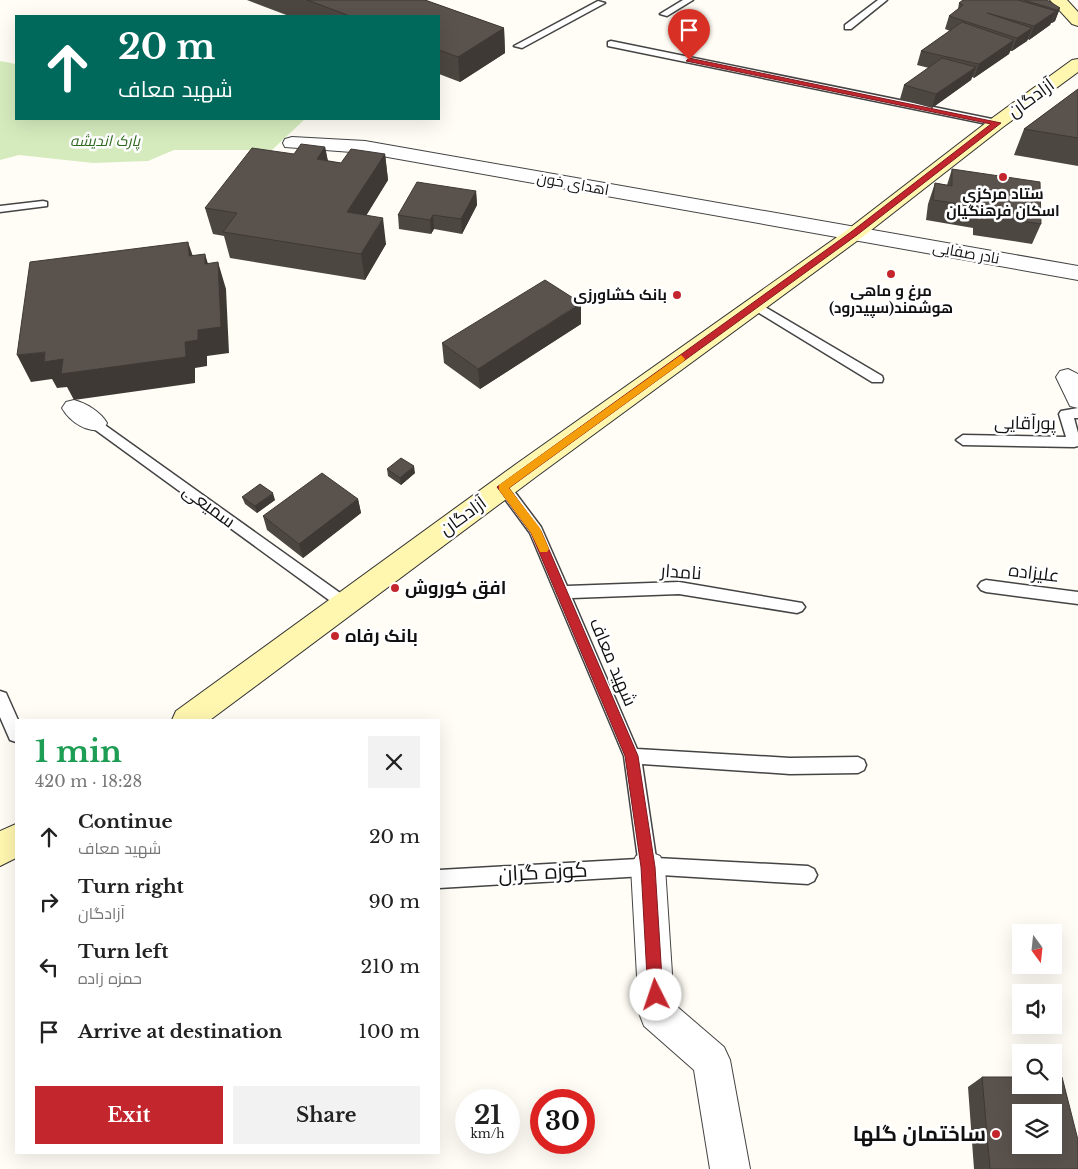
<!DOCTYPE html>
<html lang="en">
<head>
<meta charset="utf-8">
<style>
	:root { --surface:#fff; --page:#f2f2f2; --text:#222; --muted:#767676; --accent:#c4262e }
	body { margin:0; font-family:"Libre Baskerville",Cairo,serif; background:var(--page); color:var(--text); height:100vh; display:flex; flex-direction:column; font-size:19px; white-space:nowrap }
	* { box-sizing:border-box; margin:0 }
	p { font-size:16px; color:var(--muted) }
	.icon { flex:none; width:28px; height:28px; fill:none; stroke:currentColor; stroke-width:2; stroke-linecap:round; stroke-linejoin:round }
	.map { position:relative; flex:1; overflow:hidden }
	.panel { position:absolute; left:15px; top:719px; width:425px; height:435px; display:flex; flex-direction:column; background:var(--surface); border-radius:0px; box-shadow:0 5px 20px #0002 }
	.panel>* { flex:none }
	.banner { position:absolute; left:15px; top:15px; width:425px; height:105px; border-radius:0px; box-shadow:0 5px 20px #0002; background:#00695c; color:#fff; overflow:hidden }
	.needle { width:32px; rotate:165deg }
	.fabs { position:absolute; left:1012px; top:924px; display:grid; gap:10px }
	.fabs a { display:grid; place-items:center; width:50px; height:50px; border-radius:0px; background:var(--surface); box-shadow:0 5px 20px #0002; font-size:25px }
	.speed { position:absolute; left:455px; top:1089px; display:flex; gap:10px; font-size:25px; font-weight:700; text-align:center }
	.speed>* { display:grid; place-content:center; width:65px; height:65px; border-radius:50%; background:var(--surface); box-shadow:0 5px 20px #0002; line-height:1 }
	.speed small { font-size:12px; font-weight:400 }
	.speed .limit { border:8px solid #d22; background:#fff; color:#111 }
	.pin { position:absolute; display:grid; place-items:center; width:42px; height:42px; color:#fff; margin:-51px -21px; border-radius:50% 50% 50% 0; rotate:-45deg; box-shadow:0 0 5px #0007 }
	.pin .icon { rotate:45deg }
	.me { position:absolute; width:55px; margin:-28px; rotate:356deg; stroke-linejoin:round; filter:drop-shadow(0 0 4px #0008) }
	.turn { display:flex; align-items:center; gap:18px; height:105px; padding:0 20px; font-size:22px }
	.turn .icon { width:65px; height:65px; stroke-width:2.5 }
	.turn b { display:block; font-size:35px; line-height:42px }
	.round { display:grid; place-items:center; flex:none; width:52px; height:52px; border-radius:0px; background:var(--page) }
	.overview { display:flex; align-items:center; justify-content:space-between; height:85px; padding:0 20px }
	h1 { font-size:30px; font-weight:700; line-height:38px; color:#1e9e55 }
	.button { display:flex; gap:10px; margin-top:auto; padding:10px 20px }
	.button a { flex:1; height:58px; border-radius:0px; background:var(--accent); color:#fff; font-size:20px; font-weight:700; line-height:58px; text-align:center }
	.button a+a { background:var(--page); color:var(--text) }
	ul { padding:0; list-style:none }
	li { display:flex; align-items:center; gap:15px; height:65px; padding:0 20px }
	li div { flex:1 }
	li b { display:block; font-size:19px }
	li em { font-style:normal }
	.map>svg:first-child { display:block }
	.green { fill:#d5ebbd }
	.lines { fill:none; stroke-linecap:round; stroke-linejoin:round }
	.lane-casing { stroke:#444; stroke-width:3 }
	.street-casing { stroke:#444; stroke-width:2 }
	.secondary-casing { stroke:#333; stroke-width:2 }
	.lane { fill:#fff; fill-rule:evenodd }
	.street { fill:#fff; fill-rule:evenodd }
	.secondary { fill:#fff6b0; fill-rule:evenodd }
	.wall { fill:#4d4742 }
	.shaded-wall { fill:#3f3936 }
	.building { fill:#5a524d; stroke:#3f3936; fill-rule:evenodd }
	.route { fill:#c4262e; stroke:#7f191e }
	.slow { fill:#f59e0b }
	.poi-dot { fill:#c4262e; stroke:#fff; stroke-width:2 }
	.labels { text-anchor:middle; stroke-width:5; stroke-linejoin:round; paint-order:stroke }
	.far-park-label { font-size:15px; font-style:italic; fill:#2f6b1f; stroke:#fff }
	.far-street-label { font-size:15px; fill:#111; stroke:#fff }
	.far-poi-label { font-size:15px; font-weight:bold; fill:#111; stroke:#fff }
	.street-label { font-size:18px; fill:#111; stroke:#fff }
	.poi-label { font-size:18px; font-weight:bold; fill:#111; stroke:#fff; text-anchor:start }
	.near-street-label { font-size:21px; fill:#111; stroke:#fff }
	.near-poi-label { font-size:21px; font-weight:bold; fill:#111; stroke:#fff; text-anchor:end }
</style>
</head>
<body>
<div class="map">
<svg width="1078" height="1169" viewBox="0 0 1078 1169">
	<rect width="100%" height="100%" fill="#fffdf5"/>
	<!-- green -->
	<path class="green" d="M0 61 16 64V119H305L272 150H174L148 161 93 163 19 155 0 160Z"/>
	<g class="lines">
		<defs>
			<path id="lane" d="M683 0H693L667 16 660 14Z
				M878 0H887L851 29H845V25Z
				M598 1 605 3 522 48 514 46Z
				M611 41 997 120 1002 123 997 126 608 46V42Z
				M43 201 47 202V206L0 212V206Z
				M755 301 882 376 883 379 882 382H872L751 308V302Z
				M1078 408V418H1074L1078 433V446L1074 447 963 445 956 440 963 435 1066 437 1059 414 1061 411Z
				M95 418 350 600 353 604 350 608 345 610 340 608 90 426 88 423 90 420Z
				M503 482 508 483 541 527 567 586 679 582 802 603 805 607 802 611 797 613 679 594 572 598 637 749 790 758 858 757 864 760 866 765 864 770 858 773 790 774 642 764 656 858 808 866 814 869 817 875 814 881 808 884 661 875 439 888V870L638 859 624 756 530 533 496 487Z
				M986 580 1078 592V604L986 592 981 590 978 586 981 582Z
				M0 691 6 693 18 720 16 742 10 740 0 717Z"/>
			<path id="street" d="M292 137 365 141 1078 266V280L365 153 285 147 283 143 285 139Z
				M1068 369 1078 374V408L1070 406 1056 377 1060 371Z
				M74 400C86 403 101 412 107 423L104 429C88 434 70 422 62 408L66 402Z
				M648 851 660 856 665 867 674 1004 724 1047 730 1060 750 1169H710L694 1070 644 1026 639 1013 631 867 636 856Z"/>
			<path id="secondary" d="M1050 0H1067L1078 12V26L1072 24Z
				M1078 59V72L1003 127 861 238 537 476 210 720H172L176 711 519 462 847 230 991 119 1072 60Z
				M16 824V858L0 866V831Z"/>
		</defs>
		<!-- lane casing -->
		<use href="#lane" class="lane-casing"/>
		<!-- street casing -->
		<use href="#street" class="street-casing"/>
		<!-- secondary casing -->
		<use href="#secondary" class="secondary-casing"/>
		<!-- lane -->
		<use href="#lane" class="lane"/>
		<!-- street -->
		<use href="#street" class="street"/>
		<!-- secondary -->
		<use href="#secondary" class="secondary"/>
	</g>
	<!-- wall -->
	<path class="wall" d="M247 0H425L504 28 505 53 460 82 439 74V16H289Z
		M963 0H1047L1060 8 1055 21 1052 23H1051L1050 25 1029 40 1028 39 1027 41 1012 51H1010L1009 54 974 78 972 77 971 80 932 108 900 99 904 85 929 68 917 65 921 51 950 31 945 29 949 16 958 9 959 3Z
		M1078 89V166L1014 155 1024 129Z
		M325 147 328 161 341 163 385 154 388 180 366 215 386 244 365 280 230 258 224 236 213 234 205 208 294 154Z
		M952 169 1041 224 1032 244 973 235V228L926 220 928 204 935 183 947 185Z
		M476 191 477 205 462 234 434 229 431 234 399 229 398 215Z
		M581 324 480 389 444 363 442 343Z
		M387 469 415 473 401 485 388 476Z
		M242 497 275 500 257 513 245 504Z
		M358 499 361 513 303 558 267 530 263 516Z
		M982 1077 1078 1169H974L968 1087Z"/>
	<!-- shaded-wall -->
	<path class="shaded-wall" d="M1060 8 1055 21 1052 23 1057 10Z
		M1056 11 1050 25 1029 40 1034 26Z
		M504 28 505 53 460 82 458 57Z
		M1032 28 1027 41 1012 51 1017 38Z
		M1014 40 1009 54 974 78 979 64Z
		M976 67 971 80 932 108 936 94Z
		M325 147 330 173 317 159Z
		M385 154 388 180 352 239 347 212Z
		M476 191 477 205 462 234 461 219Z
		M433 215 434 229 431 234 430 220Z
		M383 218 386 244 365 280 361 254Z
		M188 242 197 268 189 256Z
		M205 254 213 280 205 264Z
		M218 262 226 289 229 353 207 356V366L195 368V383L74 400 67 387 57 388 52 379 31 382 17 355 45 352 185 342 198 330Z
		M581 303V324L480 389 478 369Z
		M414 466 415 473 401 485 400 478Z
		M273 493 275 500 257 513 255 506Z
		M358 499 361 513 303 558 299 544Z"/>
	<!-- building -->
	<path class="building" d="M307 0H425L504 28 458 57 439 50V16H350Z
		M963 0H1018L1056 11 1034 26 987 13 1032 28 1017 38 949 16 963 5 959 3Z
		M1024 0H1047L1060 8 1057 10Z
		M962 22 1014 40 979 64 921 51Z
		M942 58 976 67 936 94 904 85Z
		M1078 89V138L1024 129Z
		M301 144 325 147 317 159 341 163 351 149 385 154 347 212 383 218 361 254 223 232 237 213 205 208 252 148 294 154Z
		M952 169 1040 182 1041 224 981 215V207L933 200 935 183 952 186Z
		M417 182 476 191 461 219 433 215 430 220 398 215Z
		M188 242 189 256 205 254V264L218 262 221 327 198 330V340L185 342 186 357 61 374 63 359 44 362 45 352 17 355 30 262Z
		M545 280 581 303 478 369 442 343Z
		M401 458 414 466 400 478 387 469Z
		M322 473 358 499 299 544 263 516Z
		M260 484 273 493 255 506 242 497Z
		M982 1077H1021V1085H1054V1077H1062L1078 1140V1169H990ZM1021 1112H1054V1145H1021Z"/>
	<!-- route -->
	<path class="route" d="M689 58 1001 123 857 235 509 488 541 531 638 756 655 867 663 995 661 1000 656 1002 651 1000 648 995 641 867 625 756 531 533 497 487 851 232 991 124 686 61Z"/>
	<!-- slow -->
	<path class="slow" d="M681 355 685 359 684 361 509 488 540 528 549 549 547 552H540L531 533 499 490V485Z"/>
	<!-- markers -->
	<g class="poi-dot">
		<circle cx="1003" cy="177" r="5"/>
		<circle cx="891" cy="274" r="5"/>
		<circle cx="677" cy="295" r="5"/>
		<circle cx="395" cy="588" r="5"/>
		<circle cx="335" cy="636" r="5"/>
		<circle cx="996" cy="1134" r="5"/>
	</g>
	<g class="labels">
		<!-- far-park labels -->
		<g class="far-park-label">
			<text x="105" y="146">پارک اندیشه</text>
		</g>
		<!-- far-street labels -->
		<g class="far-street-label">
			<text transform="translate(573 184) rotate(10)" y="5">اهدای خون</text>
			<text transform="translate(966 253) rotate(10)" y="5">نادر صفایی</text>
		</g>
		<!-- far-poi labels -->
		<g class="far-poi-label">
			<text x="1003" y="199">ستاد مرکزی<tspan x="1003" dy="17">اسکان فرهنگیان</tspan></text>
			<text x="891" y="296">مرغ و ماهی<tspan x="891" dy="17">هوشمند(سپیدرود)</tspan></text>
			<text x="667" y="300" text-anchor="end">بانک کشاورزی</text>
		</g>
		<!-- street labels -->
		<g class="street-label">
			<text transform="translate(1031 98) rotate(-36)" y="6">آزادگان</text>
			<text transform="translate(1025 423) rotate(1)" y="6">پورآقایی</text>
			<text transform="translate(209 506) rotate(36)" y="6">سمیعی</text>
			<text transform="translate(463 516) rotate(-36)" y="6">آزادگان</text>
			<text transform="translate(681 572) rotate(4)" y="6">نامدار</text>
			<text transform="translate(1034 573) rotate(7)" y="6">علیزاده</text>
			<text transform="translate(613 662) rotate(67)" y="6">شهید معاف</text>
		</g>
		<!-- poi labels -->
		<g class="poi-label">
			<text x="405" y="594">افق کوروش</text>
			<text x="345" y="642">بانک رفاه</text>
		</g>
		<!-- near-street labels -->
		<g class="near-street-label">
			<text transform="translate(543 872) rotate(-3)" y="7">کوزه گران</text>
		</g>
		<!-- near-poi labels -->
		<g class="near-poi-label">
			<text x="986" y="1141">ساختمان گلها</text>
		</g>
	</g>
</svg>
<div class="fabs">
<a><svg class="needle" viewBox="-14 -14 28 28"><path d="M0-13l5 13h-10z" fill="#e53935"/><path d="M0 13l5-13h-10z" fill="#767676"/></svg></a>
<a><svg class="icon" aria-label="sound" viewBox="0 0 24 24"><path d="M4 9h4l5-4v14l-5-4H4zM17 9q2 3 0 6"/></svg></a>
<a><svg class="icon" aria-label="search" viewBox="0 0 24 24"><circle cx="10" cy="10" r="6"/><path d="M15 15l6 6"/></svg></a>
<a><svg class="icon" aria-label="layers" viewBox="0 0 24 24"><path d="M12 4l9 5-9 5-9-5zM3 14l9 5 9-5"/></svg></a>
</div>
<div class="speed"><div>21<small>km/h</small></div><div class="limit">30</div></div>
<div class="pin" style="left:689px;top:60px;background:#d93025"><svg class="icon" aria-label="arrive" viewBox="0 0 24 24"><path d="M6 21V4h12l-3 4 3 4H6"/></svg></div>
<svg class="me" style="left:656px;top:995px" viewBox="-20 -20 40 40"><circle r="19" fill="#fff"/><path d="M0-13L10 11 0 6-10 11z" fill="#c4262e"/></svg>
<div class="banner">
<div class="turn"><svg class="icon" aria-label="ahead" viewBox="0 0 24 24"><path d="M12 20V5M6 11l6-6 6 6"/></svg><div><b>20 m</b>شهید معاف</div></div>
</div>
<section class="panel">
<div class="overview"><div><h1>1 min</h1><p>420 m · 18:28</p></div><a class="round"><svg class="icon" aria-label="close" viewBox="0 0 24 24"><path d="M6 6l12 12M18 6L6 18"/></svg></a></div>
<ul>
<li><svg class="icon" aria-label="ahead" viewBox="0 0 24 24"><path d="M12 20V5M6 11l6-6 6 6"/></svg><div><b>Continue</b><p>شهید معاف</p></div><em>20 m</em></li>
<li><svg class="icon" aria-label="right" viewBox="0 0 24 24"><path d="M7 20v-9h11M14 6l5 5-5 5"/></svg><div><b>Turn right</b><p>آزادگان</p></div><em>90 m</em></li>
<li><svg class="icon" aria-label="left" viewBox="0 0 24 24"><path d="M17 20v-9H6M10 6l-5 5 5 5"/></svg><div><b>Turn left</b><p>حمزه زاده</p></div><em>210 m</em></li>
<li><svg class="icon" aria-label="arrive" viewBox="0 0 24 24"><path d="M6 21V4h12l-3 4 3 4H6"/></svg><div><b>Arrive at destination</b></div><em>100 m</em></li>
</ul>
<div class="button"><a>Exit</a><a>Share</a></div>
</section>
</div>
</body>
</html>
